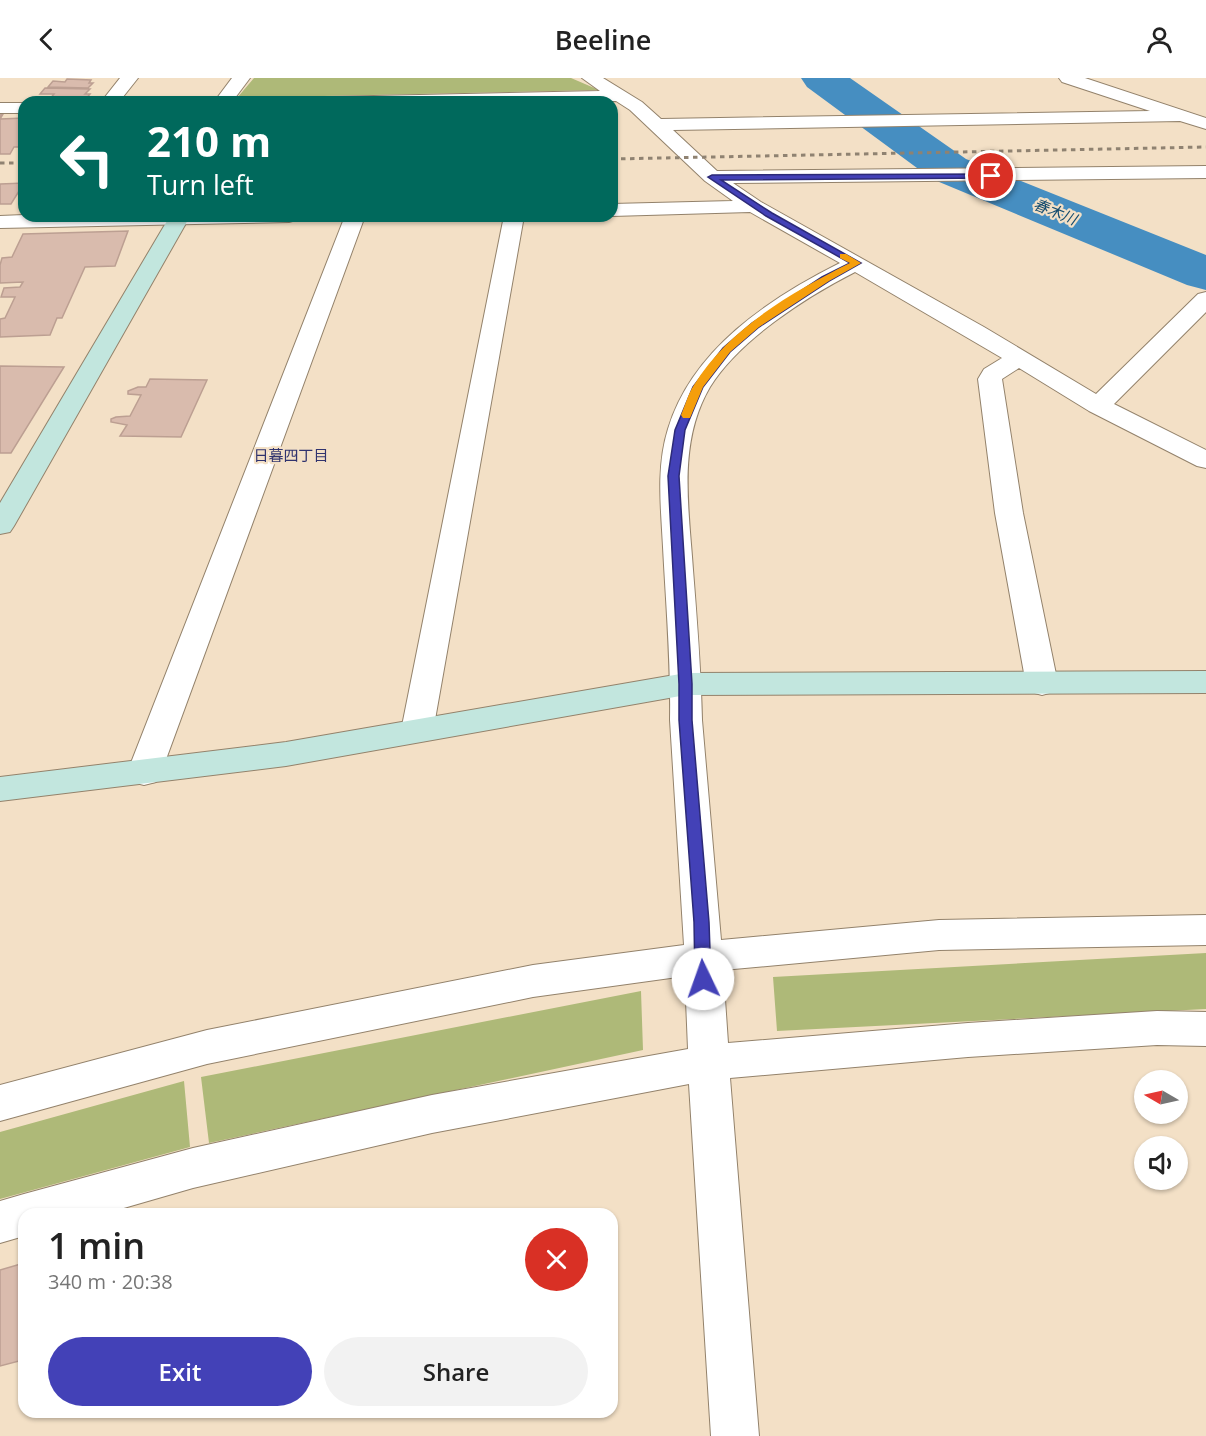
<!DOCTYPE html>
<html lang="en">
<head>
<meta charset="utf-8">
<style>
	:root { --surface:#fff; --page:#f2f2f2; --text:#222; --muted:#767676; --accent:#4341b7 }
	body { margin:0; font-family:"Open Sans","Noto Sans JP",sans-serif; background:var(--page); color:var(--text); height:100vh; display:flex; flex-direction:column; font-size:22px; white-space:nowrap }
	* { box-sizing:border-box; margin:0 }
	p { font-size:20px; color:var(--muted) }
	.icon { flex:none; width:33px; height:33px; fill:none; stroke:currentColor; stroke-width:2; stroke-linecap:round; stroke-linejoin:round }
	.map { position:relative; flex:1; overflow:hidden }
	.panel { position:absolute; left:18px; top:1130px; width:600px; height:210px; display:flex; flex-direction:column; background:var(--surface); border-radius:18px; box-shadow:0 2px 4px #0004 }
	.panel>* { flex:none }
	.hud { position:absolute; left:18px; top:18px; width:600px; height:126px; border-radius:18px; box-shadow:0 2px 4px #0004; background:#00695c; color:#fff; overflow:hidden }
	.needle { width:39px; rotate:279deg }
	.fabs { position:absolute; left:1134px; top:992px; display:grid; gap:12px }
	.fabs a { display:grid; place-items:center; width:54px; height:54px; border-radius:50%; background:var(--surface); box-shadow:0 2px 4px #0004; font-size:30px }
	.pin { position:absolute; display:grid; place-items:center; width:51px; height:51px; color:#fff; margin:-26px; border:3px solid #fff; border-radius:50%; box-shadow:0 2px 6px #0007 }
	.me { position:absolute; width:66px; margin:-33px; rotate:357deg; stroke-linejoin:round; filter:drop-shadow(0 0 4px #0008) }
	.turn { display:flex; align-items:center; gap:21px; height:126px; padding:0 30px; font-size:27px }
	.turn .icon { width:78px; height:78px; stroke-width:2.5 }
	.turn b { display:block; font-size:42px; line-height:51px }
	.round { display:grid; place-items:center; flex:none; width:63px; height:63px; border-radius:32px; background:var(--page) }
	.overview { display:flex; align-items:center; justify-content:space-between; height:102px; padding:0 30px }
	h1 { font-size:36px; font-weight:600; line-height:45px }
	.action { display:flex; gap:12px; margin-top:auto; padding:12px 30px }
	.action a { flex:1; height:69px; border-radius:36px; background:var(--accent); color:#fff; font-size:24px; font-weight:600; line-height:69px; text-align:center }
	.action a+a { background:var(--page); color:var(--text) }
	header { display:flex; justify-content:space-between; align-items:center; height:78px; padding:0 30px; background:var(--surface); font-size:27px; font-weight:600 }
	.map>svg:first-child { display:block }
	.green { fill:#aeb978 }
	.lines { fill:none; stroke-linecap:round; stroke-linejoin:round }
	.river { fill:#468ec1; fill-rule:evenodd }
	.building { fill:#d9bbad; stroke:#bc9f92; stroke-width:1.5 }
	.street-casing { stroke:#93826b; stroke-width:2 }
	.secondary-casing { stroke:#93826b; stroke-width:2 }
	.street { fill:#fff; fill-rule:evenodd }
	.secondary { fill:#c2e6de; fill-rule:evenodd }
	.rail { stroke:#8f8271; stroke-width:3; stroke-dasharray:4.5 4.5; stroke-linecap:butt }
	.route { fill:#4341b7; stroke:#2c2a77; stroke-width:1.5 }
	.slow { fill:#f59e0b }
	.labels { text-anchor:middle; stroke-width:4.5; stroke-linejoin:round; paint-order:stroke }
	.far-water-label { font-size:15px; font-style:italic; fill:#154c6f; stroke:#f3e0c6 }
	.far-neighbourhood-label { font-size:15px; fill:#30336e; stroke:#f3e0c6 }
</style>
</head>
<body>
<header><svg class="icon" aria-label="back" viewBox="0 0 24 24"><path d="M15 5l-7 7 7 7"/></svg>Beeline<svg class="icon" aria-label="person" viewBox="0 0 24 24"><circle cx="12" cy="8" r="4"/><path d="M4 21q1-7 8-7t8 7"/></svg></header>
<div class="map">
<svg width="1206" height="1358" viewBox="0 0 1206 1358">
	<rect width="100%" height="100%" fill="#f3e0c6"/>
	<!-- green -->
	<path class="green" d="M254 0H571L599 12 237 20Z
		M1206 875V931L777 953 773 899Z
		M641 913 643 972 209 1065 201 999Z
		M184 1003 190 1069 0 1121V1054Z"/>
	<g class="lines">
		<!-- river -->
		<path class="river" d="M801 0H850L966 81 1206 177V212L1187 207 932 101 807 9Z"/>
	</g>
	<!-- building -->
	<path class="building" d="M67 1 91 2 89 5H93L88 10 48 9 53 3 65 4Z
		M45 10 90 11 85 16H90L85 22H49L54 16H40Z
		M3 36 0 41 24 40V66L22 69H14L10 76H0V37Z
		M24 105 11 126H0V106Z
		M128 153 115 188 85 189 62 240H57L50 257 0 259V241L5 240 15 219H1L4 210 20 209 23 204 0 205V187L2 180 12 179 23 156Z
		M0 288 64 289 11 375H0Z
		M150 301 207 302 181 359 120 358 127 347 111 344V341L116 339 130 338 141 317 128 316V313L138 309H146Z
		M24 1185 23 1282 0 1288V1192Z"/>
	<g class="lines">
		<defs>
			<path id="street" d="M120 0H138L119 24H101Z
				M232 0H250L232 24H214Z
				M582 0H603L642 24 661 41 1150 33 1062 4 1059 0H1085L1206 40V51L1180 43 673 52 717 93 1206 88V100L733 105 761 124 984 249 1096 316 1198 216 1206 214V234L1114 326 1206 372V390L1197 388 1089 333 1019 290 1002 301 1023 435 1058 606 1053 614 1042 617 1031 614 1026 606 995 435 978 301 984 291 1002 280 855 194C806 219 739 262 710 309 677 365 689 431 693 492 697 542 701 592 702 642L721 862 939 842 1206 837V867L939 872 723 892 728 965 968 945 1157 933 1206 934V968L1157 967 968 979 730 1000 759 1358H711L689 1006 432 1055 193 1110 103 1136H24V1158L0 1165V1123L24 1116 193 1070 432 1017 688 971 685 898 533 919 207 986 0 1043V1007L207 952 533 887 684 867 670 642C671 584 666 527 663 469 661 430 656 389 668 351 692 272 768 221 840 185L750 134 612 138V126L733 123 705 103 630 32 616 23 319 24 322 20 328 19 600 13Z
				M0 25H24V35H0Z
				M0 138 24 137 299 138 296 142 289 144 0 150Z
				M345 138H365L161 695 156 704 144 707 132 704 127 695Z
				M504 138H524L433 653 428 661 417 664 406 661 401 653Z"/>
			<path id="secondary" d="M170 138H188L189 140 14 448 10 454 0 456V425Z
				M1206 593V615L686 617 286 688 0 723V699L286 664 686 595Z"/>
		</defs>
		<!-- street casing -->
		<use href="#street" class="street-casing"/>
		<!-- secondary casing -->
		<use href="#secondary" class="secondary-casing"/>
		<!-- street -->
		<use href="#street" class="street"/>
		<!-- secondary -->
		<use href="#secondary" class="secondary"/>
		<!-- rail -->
		<path class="rail" d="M612 81 1206 69
			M0 85H24"/>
	</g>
	<!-- route -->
	<path class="route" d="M994 96 995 98 991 100 721 102 772 135 861 185 829 203 759 249 730 274 703 309 685 352 679 398 692 606V642L709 844 711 901 709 906 703 908 698 906 695 901 694 844 679 642V606L668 398 675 352 693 309 723 270 752 245 822 199 850 185 766 138 708 99 712 97Z"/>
	<!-- slow -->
	<path class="slow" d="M840 176H846L861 185 829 203 759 249 730 274 703 309 690 340H683L681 337C685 328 688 316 694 307 728 251 792 214 850 185L840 180Z"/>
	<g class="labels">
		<!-- far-water labels -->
		<g class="far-water-label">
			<text transform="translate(1055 134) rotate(22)" y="5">春木川</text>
		</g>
		<!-- far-neighbourhood labels -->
		<g class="far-neighbourhood-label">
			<text x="291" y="383">日暮四丁目</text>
		</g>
	</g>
</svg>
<div class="fabs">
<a><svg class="needle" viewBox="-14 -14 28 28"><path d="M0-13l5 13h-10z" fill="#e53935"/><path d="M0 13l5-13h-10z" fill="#767676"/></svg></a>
<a><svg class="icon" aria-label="sound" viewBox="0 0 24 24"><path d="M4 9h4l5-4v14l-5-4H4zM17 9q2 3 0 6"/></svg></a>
</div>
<div class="pin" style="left:991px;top:98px;background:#d93025"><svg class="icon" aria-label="arrive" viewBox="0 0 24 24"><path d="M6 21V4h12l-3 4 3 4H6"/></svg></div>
<svg class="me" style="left:703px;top:901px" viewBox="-20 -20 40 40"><circle r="19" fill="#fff"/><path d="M0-13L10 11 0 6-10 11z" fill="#4341b7"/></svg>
<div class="hud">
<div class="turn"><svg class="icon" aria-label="left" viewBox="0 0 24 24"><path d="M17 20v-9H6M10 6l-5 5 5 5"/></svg><div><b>210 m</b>Turn left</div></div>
</div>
<section class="panel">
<div class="overview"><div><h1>1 min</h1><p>340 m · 20:38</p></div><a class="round" style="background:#d93025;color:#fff"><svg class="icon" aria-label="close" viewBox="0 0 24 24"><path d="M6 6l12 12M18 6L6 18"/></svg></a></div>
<div class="action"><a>Exit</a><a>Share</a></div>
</section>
</div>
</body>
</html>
